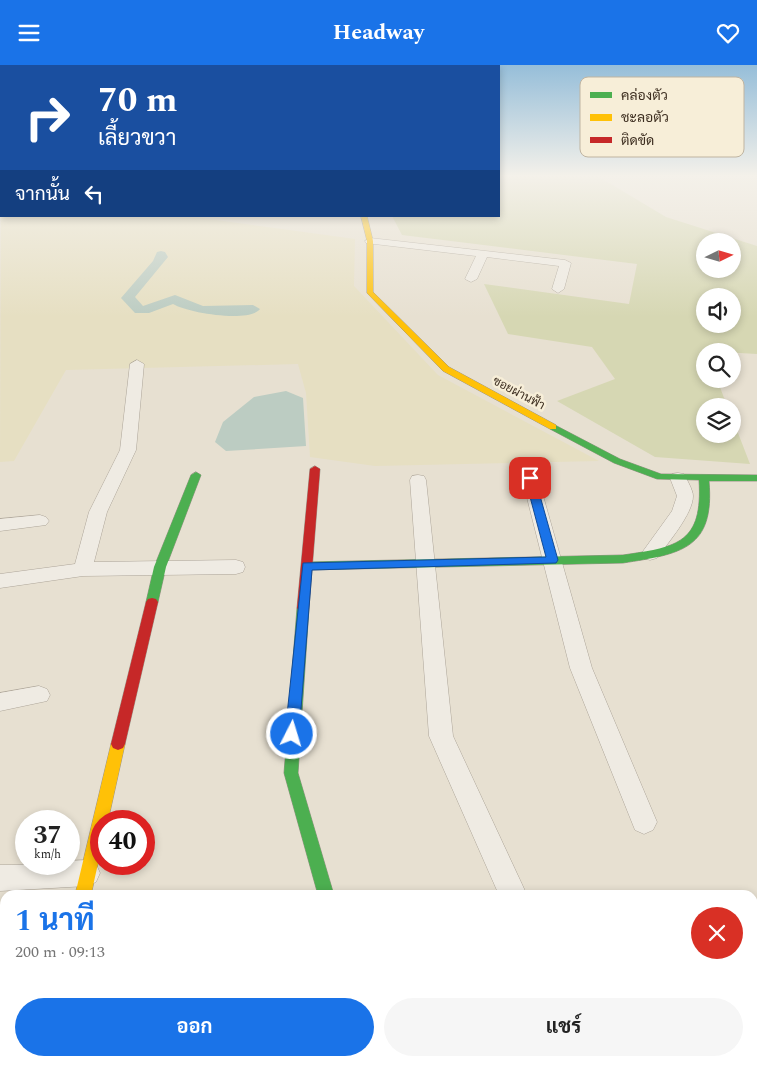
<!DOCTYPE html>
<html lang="th">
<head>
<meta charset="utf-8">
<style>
	:root { --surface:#fff; --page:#f6f6f6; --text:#222; --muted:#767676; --accent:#1a73e8 }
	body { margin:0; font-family:Spectral,Sarabun,serif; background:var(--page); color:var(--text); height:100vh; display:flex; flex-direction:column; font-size:19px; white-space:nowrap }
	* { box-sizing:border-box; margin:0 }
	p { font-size:16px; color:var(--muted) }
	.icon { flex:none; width:28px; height:28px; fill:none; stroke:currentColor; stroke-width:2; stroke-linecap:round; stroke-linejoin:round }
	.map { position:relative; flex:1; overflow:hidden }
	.side { position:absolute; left:0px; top:825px; width:758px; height:176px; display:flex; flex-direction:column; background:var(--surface); border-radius:15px 15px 0 0; box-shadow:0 2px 8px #0003 }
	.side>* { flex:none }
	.banner { position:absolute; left:0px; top:0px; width:500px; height:152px; box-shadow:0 2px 8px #0003; background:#1a4fa0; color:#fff; overflow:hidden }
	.needle { width:32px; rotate:85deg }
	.tools { position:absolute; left:696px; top:168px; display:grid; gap:10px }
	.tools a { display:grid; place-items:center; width:45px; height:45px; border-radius:50%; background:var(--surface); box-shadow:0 2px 8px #0003; font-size:25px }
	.speed { position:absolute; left:15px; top:745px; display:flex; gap:10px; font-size:25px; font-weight:700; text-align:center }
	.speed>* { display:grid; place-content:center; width:65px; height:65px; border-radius:50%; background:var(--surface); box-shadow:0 2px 8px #0003; line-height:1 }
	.speed small { font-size:12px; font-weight:400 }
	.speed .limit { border:8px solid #d22; background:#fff; color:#111 }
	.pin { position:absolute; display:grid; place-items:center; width:42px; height:42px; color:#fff; margin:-21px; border-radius:10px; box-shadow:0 2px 8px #0006 }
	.me { position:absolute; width:55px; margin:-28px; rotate:5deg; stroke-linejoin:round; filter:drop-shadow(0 0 4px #0008) }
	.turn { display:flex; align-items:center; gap:18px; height:105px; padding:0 15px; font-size:22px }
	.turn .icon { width:65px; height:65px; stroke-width:2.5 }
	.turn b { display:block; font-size:35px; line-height:42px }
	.then { display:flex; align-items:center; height:48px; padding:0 15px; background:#0003; gap:10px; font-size:19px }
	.round { display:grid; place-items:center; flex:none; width:52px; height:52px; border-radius:26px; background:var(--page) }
	.overview { display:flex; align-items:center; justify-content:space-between; height:85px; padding:0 15px }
	h1 { font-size:30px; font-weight:700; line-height:38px; color:var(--accent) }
	.primary-button { display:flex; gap:10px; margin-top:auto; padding:10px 15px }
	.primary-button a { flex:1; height:58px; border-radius:30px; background:var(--accent); color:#fff; font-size:20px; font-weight:700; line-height:58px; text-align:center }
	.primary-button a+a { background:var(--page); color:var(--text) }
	header { display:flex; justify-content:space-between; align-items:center; height:65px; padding:0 15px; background:var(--accent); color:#fff; font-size:22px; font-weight:700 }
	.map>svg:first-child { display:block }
	.farmland { fill:#e6dfc2 }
	.green { fill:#d6d7b3; fill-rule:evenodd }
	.water { fill:#bcccc2 }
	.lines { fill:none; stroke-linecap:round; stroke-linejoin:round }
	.canal { fill:#bcccc2; fill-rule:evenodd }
	.street-casing { stroke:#ada599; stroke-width:1 }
	.fast-casing { stroke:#9c958a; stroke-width:1 }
	.slow-casing { stroke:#9c958a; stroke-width:1 }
	.jam-casing { stroke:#9c958a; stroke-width:1 }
	.street { fill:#efebe3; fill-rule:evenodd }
	.fast { fill:#4caf50; fill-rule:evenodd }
	.slow { fill:#ffc107; fill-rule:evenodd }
	.jam { fill:#c62828; fill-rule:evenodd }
	.route { fill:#1a73e8; stroke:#114b97 }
	.labels { text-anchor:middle; stroke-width:5; stroke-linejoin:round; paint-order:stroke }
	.far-street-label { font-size:12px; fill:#3d2e20; stroke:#f7eed8 }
	.key { fill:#f7eed8; stroke:#bfb4a1; stroke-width:1 }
	.key-label { font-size:14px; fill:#3d2e20 }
</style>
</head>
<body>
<header><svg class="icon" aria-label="menu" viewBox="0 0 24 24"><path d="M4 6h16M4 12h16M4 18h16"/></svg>Headway<svg class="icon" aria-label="heart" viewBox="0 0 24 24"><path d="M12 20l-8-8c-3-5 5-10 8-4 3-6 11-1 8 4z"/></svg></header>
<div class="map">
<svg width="757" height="1001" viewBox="0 0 757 1001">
	<rect width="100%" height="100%" fill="#e7e0d1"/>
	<!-- farmland -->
	<path class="farmland" d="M1 139V151H187L355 174 354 221 438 310 599 396 375 401 310 392 306 328 298 299 66 305 14 396 0 397Z"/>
	<!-- green -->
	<path class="green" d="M499 112H599L666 152 757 181V289L705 286V314H717L727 341H705V369H732L733 355 750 399 655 392 557 336 615 314 592 282 508 269 484 219 629 239 637 199 402 170 392 151H499ZM705 176H732V204H705ZM705 231H732V259H705Z"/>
	<!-- water -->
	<path class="water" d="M286 326 303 333 306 381 226 386 215 377 223 357 254 332Z"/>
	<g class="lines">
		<!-- canal -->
		<path class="canal" d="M161 186 165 187 168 192 135 232 143 241 175 230 203 241 253 240 260 244C249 258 188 248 173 239L149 248H135L121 233 153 196 157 187Z"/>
		<defs>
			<path id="street" d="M0 112 1 113V119L0 118Z
				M370 173 565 195 571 198 564 224 558 228 552 224 559 201 487 192 477 214 471 217 465 214 476 191 366 178 365 176Z
				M137 295 144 299 136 385 107 447 94 497 236 495 243 497 245 502 243 507 236 509 83 511 0 523V509L75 499 89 447 120 385 130 299Z
				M530 408 536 409 538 413 592 603 657 757 653 765 644 769 635 765 570 603 522 413 524 409Z
				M678 408 684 409C687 415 693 425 693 431 693 449 667 479 657 493L650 495 643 493 641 489 672 446 677 431 670 413 672 409Z
				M418 410 424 411 426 415 453 671 527 830H499L429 671 410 415 412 411Z
				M40 450 46 452 49 456 46 460 0 466V454Z
				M39 621 47 624 50 630 47 636 0 646V628Z
				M87 795 96 799 100 808 96 817 87 821 0 826V800L69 799V796Z
				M5 982V996H27L25 1001H0V983Z
				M41 996H73L72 1001H40Z
				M359 996H391L392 1001H360Z
				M571 996H603L605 1001H573Z"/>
			<path id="fast" d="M553 359 620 394 661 409 757 410V416H709C715 484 681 489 623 498L307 505 301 501 307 497 623 490C678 482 703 478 699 415L657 414 614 398 550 364V360Z
				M196 407 201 410 166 502 158 537 156 540H148L146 537 154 502 191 410Z
				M303 539 307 540 309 543 298 708 334 830H318L284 708 297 543 299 540Z"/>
			<path id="slow" d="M361 151H367L373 176V227L449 302 556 360V364H550L443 306 367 228V176Z
				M118 673 123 675 125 679 108 756H101V785L91 830H75L111 679 113 675Z"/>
			<path id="jam" d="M315 401 320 404 309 543 307 546H299L297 543 310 404Z
				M152 533 156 534 158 537 125 679 123 683 118 685 113 683 111 679 146 537 148 534Z"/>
		</defs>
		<!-- street casing -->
		<use href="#street" class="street-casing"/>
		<!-- fast casing -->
		<use href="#fast" class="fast-casing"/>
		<!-- slow casing -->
		<use href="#slow" class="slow-casing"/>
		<!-- jam casing -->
		<use href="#jam" class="jam-casing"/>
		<!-- street -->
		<use href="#street" class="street"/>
		<!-- fast -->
		<use href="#fast" class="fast"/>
		<!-- slow -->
		<use href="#slow" class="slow"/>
		<!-- jam -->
		<use href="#jam" class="jam"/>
	</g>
	<!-- sky -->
	<linearGradient id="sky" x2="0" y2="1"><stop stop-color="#96bed9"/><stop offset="0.44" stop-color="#f4f1ea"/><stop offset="1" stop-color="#f4f1ea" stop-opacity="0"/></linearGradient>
	<rect width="757" height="252" fill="url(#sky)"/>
	<!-- route -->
	<path class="route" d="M530 410 535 413 558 495 556 498 312 505 299 669 297 673H287L285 669 303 498 546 492 525 413Z"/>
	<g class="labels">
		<!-- far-street labels -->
		<g class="far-street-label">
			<text transform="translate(519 328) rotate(28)" y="4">ซอยผ่านฟ้า</text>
		</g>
	</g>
	<!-- legend -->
	<rect x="580" y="12" width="164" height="80" rx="8" class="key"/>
	<rect x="590" y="27" width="22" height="6" fill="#4caf50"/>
	<rect x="590" y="49" width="22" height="7" fill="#ffc107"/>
	<rect x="590" y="72" width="22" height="6" fill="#c62828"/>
	<g class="key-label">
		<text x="621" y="35">คล่องตัว</text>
		<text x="621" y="57">ชะลอตัว</text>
		<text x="621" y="80">ติดขัด</text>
	</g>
</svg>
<div class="tools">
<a><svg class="needle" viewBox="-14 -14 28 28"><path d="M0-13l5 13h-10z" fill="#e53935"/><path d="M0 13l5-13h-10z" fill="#767676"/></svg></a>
<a><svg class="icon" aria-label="sound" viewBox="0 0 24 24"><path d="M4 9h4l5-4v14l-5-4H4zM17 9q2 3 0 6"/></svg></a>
<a><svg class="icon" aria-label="search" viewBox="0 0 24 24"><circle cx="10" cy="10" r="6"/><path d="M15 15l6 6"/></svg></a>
<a><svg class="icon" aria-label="layers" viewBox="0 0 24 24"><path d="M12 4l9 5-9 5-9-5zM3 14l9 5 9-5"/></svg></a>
</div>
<div class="speed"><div>37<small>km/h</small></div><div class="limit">40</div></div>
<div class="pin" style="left:530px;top:413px;background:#d93025"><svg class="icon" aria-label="arrive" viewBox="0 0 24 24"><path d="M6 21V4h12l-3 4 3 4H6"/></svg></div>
<svg class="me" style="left:292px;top:669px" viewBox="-20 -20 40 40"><circle r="17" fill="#1a73e8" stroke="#fff" stroke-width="3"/><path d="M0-11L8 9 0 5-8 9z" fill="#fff"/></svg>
<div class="banner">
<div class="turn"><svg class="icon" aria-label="right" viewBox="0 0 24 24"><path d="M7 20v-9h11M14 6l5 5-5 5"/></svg><div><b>70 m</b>เลี้ยวขวา</div></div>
<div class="then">จากนั้น<svg class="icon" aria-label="left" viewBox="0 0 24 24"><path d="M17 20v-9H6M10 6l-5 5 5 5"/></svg></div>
</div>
<section class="side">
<div class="overview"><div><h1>1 นาที</h1><p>200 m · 09:13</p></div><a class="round" style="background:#d93025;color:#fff"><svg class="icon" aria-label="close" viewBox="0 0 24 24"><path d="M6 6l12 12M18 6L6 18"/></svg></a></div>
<div class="primary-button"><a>ออก</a><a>แชร์</a></div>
</section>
</div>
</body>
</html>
